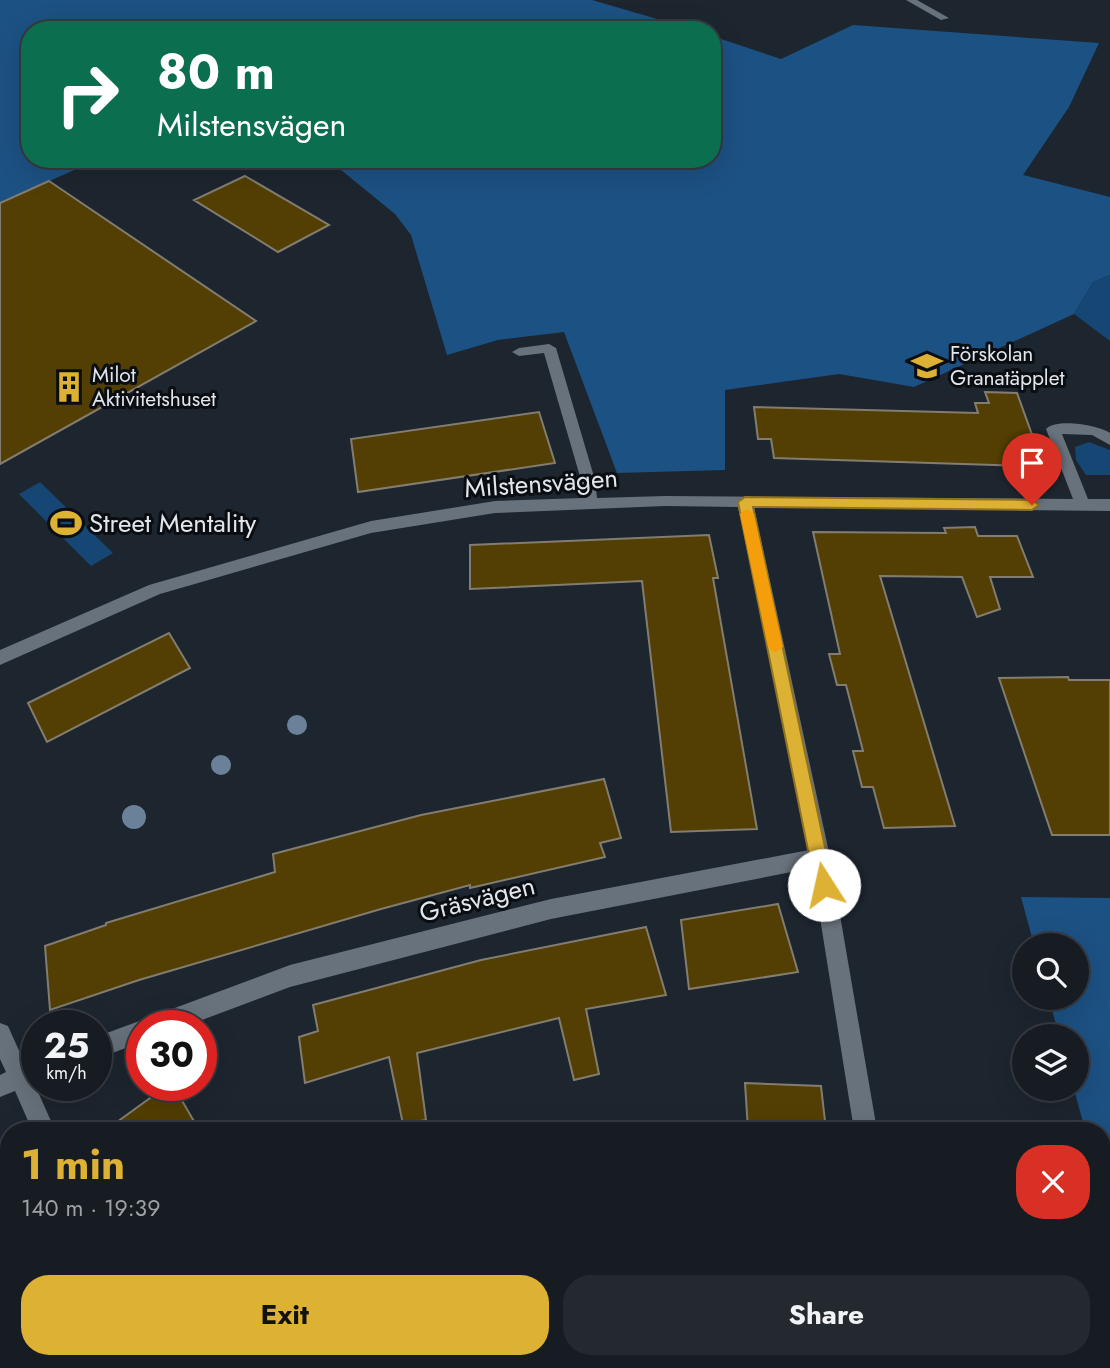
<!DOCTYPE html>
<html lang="en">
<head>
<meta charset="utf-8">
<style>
	:root { --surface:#161c22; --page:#23292f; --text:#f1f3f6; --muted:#9ea1a5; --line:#353a40; --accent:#ddb133 }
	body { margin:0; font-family:Jost,sans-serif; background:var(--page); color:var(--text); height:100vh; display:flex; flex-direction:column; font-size:26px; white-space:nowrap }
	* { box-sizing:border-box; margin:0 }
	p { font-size:23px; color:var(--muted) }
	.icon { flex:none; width:38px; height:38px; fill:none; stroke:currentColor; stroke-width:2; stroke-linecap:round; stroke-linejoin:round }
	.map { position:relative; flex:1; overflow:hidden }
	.sheet { position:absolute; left:0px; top:1122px; width:1111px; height:247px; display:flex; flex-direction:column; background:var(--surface); border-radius:28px 28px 0 0; box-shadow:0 7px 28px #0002,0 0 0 2px var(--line) }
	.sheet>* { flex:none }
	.banner { position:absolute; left:21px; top:21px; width:700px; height:147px; border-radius:28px; box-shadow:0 7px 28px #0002,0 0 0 2px var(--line); background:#0b6e4f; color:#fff; overflow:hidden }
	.tools { position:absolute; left:1012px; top:933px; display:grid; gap:14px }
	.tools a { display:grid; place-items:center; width:77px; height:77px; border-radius:50%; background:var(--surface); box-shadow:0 7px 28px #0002,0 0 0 2px var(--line); font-size:35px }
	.speed { position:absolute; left:21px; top:1010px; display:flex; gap:14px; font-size:35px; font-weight:700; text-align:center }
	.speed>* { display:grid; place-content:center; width:91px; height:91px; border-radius:50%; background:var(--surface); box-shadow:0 7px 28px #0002,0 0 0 2px var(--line); line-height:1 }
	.speed small { font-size:18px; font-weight:400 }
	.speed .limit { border:10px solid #d22; background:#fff; color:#111 }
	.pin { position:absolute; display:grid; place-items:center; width:60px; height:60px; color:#fff; margin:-72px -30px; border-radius:50% 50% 50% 0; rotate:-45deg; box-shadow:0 0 7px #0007 }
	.pin .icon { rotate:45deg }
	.me { position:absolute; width:77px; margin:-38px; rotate:350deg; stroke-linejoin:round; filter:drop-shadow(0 0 5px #0008) }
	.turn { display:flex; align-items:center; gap:24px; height:147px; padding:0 21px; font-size:32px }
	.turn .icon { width:91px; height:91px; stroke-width:2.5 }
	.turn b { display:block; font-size:49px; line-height:60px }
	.round { display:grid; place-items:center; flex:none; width:74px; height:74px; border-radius:28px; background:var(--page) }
	.overview { display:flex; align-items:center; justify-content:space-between; height:119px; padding:0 21px }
	h1 { font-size:42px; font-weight:700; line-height:52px; color:var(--accent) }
	.cta { display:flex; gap:14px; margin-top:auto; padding:14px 21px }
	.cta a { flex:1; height:80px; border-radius:28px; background:var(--accent); color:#111; font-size:28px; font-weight:700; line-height:80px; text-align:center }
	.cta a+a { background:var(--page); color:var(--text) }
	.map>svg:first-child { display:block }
	.green { fill:#164673 }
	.forest { fill:#1c5183 }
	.building { fill:#533f03; stroke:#827d70; stroke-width:2 }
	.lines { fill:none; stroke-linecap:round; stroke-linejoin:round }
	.minor { fill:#68727c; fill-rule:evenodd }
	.tree { fill:#6b8199 }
	.route { fill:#ddb133; stroke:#907321; stroke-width:2 }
	.slow { fill:#f59e0b }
	.labels { text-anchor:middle; stroke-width:6; stroke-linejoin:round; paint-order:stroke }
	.far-poi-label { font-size:21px; fill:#e1e6ec; stroke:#0a0e12; text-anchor:start }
	.street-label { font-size:26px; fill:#e1e6ec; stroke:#0a0e12 }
	.poi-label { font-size:26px; fill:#e1e6ec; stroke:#0a0e12; text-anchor:start }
</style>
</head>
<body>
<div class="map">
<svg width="1110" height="1368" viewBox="0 0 1110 1368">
	<rect width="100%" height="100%" fill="#1d252e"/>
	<!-- green -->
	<path class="green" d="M1110 275V341L1074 314 1093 282Z
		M1089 442 1110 450V475H1086L1076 460 1075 447Z
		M40 482 113 553 91 566 19 494Z"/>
	<!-- forest -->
	<path class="forest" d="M0 0H592L695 30H30V159H99L0 203Z
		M853 25 1099 43 1069 107 1023 175 1110 197V275L1093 282 1074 314 914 387 839 374 725 390V470L617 473 564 332 498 340 447 355 411 235 395 214 341 170 294 163 287 159H712V36L781 59Z
		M1021 897 1110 898V1368H963L962 1360H1102V1130H1085L1074 1089 1076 1088V1036H1059L1049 998H1076V945H1034Z"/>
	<!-- building -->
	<path class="building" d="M245 176 329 225 278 252 194 200Z
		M49 181 256 321 0 464V203Z
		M985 392 1017 393 1035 443 1021 442 1029 466 774 458 771 439H758L754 407 978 413 975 403H989Z
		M539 412 555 463 358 492 351 439Z
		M975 527 978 536H1017L1033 577H990L1000 609 977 617 962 577 880 576 955 826 884 828 873 787H862L853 751H863L846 685H837L829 654H840L813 532 946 533 944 528Z
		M709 535 718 578H713L757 829 671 832 642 581 470 589V545Z
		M169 633 190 668 47 742 28 703Z
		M1068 677 1069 680H1110V835H1052L999 678Z
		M604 779 621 838 600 843 605 857 470 888V885L381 909 139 980 50 1010 45 946 106 925V923L275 872 273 854 421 815Z
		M778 904 798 972 689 989 681 920Z
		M646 927 666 995 586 1009 599 1074 574 1080 559 1018 417 1053 426 1120 403 1124 389 1057 305 1083 299 1037 318 1031 313 1005 481 960Z
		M745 1083 821 1086 826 1130H748Z
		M168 1085H173L199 1130H106Z"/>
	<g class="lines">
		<!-- minor -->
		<path class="minor" d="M906 0H917L949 18 941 20Z
			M549 344 556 348 595 480 597 498 665 496 1073 499 1046 429C1057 418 1098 425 1110 433V445L1092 435 1062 434 1088 499H1110V511L754 507 830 857 877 1130H854L812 868 551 919 290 987 186 1026H142V1042L96 1059V1037L142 1020 147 1022 156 1015 290 965 551 899 809 850 738 507 665 506 495 513 371 533 160 594 0 665V650L149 585 371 521 495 501 582 498 581 480 544 353 519 356 512 352 519 348Z
			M0 1023 8 1026 25 1064 37 1059V1081L34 1083 55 1130H32L15 1091 0 1097V1075L6 1072 0 1059Z
			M145 1360H173L176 1368H148Z
			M887 1360H913V1368H887Z"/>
	</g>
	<!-- trees -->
	<g class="tree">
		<circle cx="297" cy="725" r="10"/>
		<circle cx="221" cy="765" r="10"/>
		<circle cx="134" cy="817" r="12"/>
	</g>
	<!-- route -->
	<path class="route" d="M745 497 1032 500 1039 505 1032 510 753 507 833 885 831 891 824 893 818 891 815 885 738 502Z"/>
	<!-- slow -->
	<path class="slow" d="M747 509 754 514 783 647 775 653 768 647 740 514Z"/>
	<!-- icons -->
	<defs>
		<symbol id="school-bare" viewBox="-9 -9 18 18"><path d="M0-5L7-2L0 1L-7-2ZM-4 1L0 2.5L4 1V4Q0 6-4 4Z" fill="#ddb133" stroke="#0a0e12" stroke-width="2.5" paint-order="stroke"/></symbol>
		<symbol id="building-bare" viewBox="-9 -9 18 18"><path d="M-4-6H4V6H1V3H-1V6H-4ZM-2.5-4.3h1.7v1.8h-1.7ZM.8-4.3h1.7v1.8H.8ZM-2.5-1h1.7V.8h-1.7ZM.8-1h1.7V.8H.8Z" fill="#ddb133" stroke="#0a0e12" stroke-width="2.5" paint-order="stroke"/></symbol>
		<symbol id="stadium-bare" viewBox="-9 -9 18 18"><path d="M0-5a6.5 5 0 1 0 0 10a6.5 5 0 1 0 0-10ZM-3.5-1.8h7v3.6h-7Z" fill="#ddb133" stroke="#0a0e12" stroke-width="2.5" paint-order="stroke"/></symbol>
	</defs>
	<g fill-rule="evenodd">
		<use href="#school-bare" x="905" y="344" width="44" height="44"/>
		<use href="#building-bare" x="47" y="365" width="44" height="44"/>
		<use href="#stadium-bare" x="44" y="501" width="44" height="44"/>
	</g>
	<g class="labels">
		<!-- far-poi labels -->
		<g class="far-poi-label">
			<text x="950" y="361">Förskolan<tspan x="950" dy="24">Granatäpplet</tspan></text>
			<text x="92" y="382">Milot<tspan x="92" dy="24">Aktivitetshuset</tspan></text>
		</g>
		<!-- street labels -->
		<g class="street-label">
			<text transform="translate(541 483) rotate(-4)" y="9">Milstensvägen</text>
			<text transform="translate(477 899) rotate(-14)" y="9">Gräsvägen</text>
		</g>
		<!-- poi labels -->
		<g class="poi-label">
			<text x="89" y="532">Street Mentality</text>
		</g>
	</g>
</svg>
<div class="tools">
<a><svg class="icon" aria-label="search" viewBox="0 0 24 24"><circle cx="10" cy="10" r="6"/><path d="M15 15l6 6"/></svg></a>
<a><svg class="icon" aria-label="layers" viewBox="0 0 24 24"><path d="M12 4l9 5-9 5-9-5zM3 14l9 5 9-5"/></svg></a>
</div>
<div class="speed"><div>25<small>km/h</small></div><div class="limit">30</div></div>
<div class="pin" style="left:1032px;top:505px;background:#d93025"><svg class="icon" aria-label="arrive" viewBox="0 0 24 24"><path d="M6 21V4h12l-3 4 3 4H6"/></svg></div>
<svg class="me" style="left:824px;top:885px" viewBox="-20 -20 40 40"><circle r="19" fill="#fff"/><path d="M0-13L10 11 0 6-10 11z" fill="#ddb133"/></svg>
<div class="banner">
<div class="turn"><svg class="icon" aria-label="right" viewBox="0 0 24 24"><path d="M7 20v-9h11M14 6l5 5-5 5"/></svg><div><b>80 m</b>Milstensvägen</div></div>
</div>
<section class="sheet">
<div class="overview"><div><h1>1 min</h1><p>140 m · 19:39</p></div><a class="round" style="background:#d93025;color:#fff"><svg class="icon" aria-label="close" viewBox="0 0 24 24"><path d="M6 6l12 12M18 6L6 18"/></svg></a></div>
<div class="cta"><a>Exit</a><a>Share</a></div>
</section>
</div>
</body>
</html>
